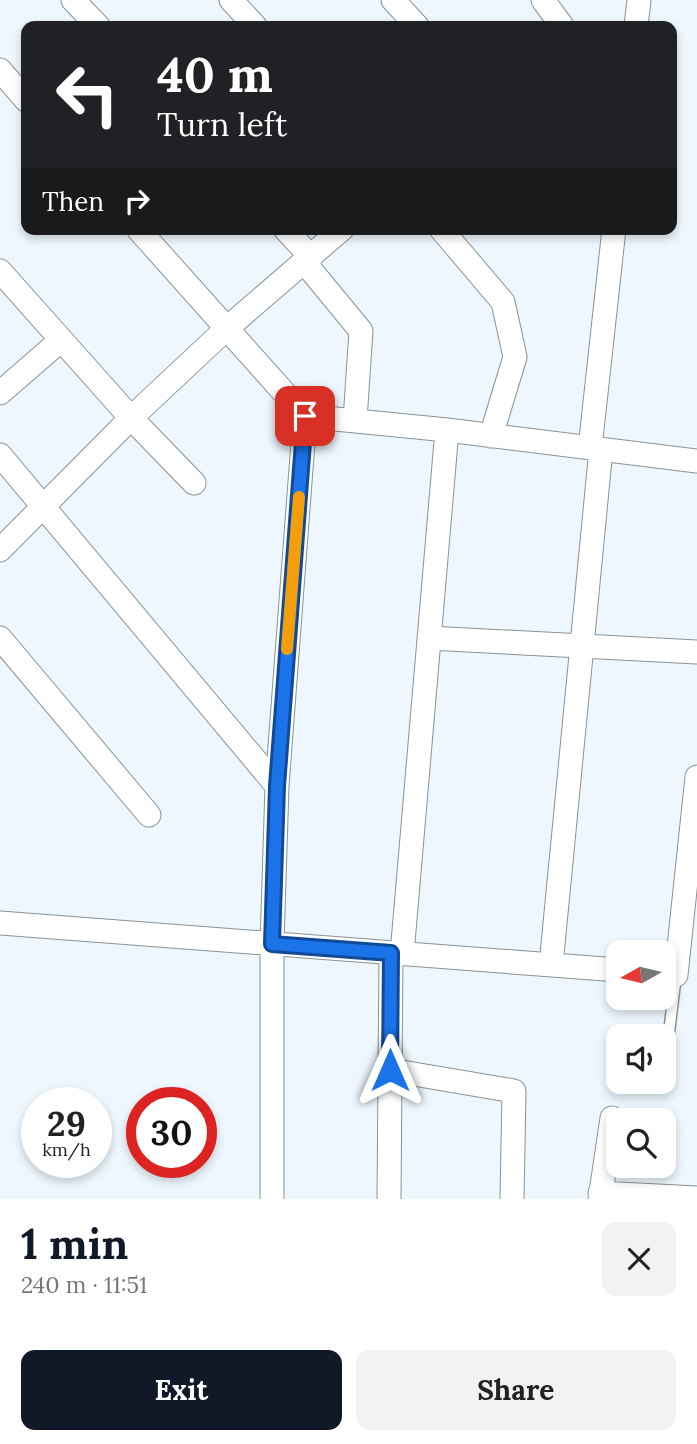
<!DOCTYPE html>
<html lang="en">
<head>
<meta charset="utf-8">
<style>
	:root { --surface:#fff; --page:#f2f2f2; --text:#222; --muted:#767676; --accent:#111827 }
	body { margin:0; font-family:Lora,serif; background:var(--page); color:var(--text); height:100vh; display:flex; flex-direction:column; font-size:26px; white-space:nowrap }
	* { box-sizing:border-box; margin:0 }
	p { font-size:23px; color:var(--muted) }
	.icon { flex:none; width:38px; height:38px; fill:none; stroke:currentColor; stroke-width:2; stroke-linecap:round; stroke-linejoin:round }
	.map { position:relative; height:1199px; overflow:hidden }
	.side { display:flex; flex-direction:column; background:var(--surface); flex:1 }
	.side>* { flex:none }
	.guide { position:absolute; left:21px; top:21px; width:656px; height:214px; border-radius:14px; box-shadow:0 4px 10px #0003; background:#202124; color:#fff; overflow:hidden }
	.needle { width:46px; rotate:262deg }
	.fabs { position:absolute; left:606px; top:940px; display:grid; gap:14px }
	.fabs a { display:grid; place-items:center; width:70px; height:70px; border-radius:14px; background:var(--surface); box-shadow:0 4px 10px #0003; font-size:35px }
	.speed { position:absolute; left:21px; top:1087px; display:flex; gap:14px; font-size:35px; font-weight:700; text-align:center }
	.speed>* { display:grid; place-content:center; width:91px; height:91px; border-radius:50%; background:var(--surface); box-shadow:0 4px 10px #0003; line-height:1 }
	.speed small { font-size:18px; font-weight:400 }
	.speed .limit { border:10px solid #d22; background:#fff; color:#111 }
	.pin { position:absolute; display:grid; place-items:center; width:60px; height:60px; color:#fff; margin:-30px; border-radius:14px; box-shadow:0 4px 10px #0006 }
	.me { position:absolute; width:77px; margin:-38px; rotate:0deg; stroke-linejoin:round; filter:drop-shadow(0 0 5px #0008) }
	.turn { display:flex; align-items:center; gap:24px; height:147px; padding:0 21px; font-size:32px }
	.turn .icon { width:91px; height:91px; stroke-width:2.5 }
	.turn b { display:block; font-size:49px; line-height:60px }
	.then { display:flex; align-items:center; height:66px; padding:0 21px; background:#0003; gap:14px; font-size:26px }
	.round { display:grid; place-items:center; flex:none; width:74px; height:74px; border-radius:14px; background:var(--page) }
	.overview { display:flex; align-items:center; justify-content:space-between; height:119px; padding:0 21px }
	h1 { font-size:42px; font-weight:800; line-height:52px; color:var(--accent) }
	.primary-button { display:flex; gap:14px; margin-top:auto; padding:14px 21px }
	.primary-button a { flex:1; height:80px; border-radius:14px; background:var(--accent); color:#fff; font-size:28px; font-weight:800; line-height:80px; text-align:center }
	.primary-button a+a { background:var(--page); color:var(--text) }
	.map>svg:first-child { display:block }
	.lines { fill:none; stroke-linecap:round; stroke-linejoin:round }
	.service-casing { stroke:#899298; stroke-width:13 }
	.minor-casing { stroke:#899298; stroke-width:25 }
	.service { stroke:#fff; stroke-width:10 }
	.minor { stroke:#fff; stroke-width:23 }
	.route-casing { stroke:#114b97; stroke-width:18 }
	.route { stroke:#1a73e8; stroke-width:12 }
	.slow { stroke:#f59e0b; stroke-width:12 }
</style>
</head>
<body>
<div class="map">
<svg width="697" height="1199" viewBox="0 0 697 1199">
	<rect width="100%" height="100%" fill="#edf7fd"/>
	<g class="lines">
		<defs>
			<path id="service" d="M664 1074 676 975"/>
			<path id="minor" d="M73 0 98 26
				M231 0 255 26
				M393 0 417 26
				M543 0 562 26
				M636 26 639 0
				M0 70 26 100
				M138 229 305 416 447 430 697 461
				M285 229 311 257
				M441 229 503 302 515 357 491 436
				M305 263 361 331 355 420
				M0 271 131 418 194 483
				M0 393 61 340
				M590 448 614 229
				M0 455 277 786
				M0 550 131 418 226 329 342 229
				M0 638 149 815
				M429 638 697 652
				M0 923 618 970
				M402 954 447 430
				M551 965 601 449
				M676 975 697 777
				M390 1070 514 1091 512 1199
				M600 1193 697 1198
				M272 1199V944L277 786 305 416
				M389 1199 391 953
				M600 1199 612 1118"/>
		</defs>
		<!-- service casing -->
		<use href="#service" class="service-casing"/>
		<!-- minor casing -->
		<use href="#minor" class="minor-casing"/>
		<!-- service -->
		<use href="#service" class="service"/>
		<!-- minor -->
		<use href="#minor" class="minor"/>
	</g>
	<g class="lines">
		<defs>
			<path id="route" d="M305 416 277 786 272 944 391 953 390 1070"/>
		</defs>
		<!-- route casing -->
		<use href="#route" class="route-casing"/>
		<!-- route -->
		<use href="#route" class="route"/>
		<!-- slow -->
		<path class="slow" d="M287 649 299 497"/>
	</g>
</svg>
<div class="fabs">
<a><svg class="needle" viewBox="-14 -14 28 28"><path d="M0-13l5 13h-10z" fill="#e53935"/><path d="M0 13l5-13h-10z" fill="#767676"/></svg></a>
<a><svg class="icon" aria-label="sound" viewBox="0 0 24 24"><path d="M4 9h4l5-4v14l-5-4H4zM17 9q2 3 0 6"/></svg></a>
<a><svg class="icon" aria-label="search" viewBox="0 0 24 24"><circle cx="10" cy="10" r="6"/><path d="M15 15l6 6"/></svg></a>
</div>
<div class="speed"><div>29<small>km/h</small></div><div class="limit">30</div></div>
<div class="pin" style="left:305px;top:416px;background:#d93025"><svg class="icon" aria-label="arrive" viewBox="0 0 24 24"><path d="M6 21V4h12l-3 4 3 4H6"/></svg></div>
<svg class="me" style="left:390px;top:1070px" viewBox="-20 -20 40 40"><path d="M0-17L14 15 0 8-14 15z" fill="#1a73e8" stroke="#fff" stroke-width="4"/></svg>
<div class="guide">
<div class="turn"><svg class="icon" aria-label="left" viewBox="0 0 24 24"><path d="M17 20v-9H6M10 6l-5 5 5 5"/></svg><div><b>40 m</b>Turn left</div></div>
<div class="then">Then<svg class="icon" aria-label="right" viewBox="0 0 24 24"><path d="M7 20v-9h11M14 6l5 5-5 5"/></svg></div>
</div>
</div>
<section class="side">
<div class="overview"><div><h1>1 min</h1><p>240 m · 11:51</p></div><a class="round"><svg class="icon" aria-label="close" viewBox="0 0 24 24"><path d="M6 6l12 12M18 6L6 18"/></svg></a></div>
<div class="primary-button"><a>Exit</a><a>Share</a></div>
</section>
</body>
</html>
